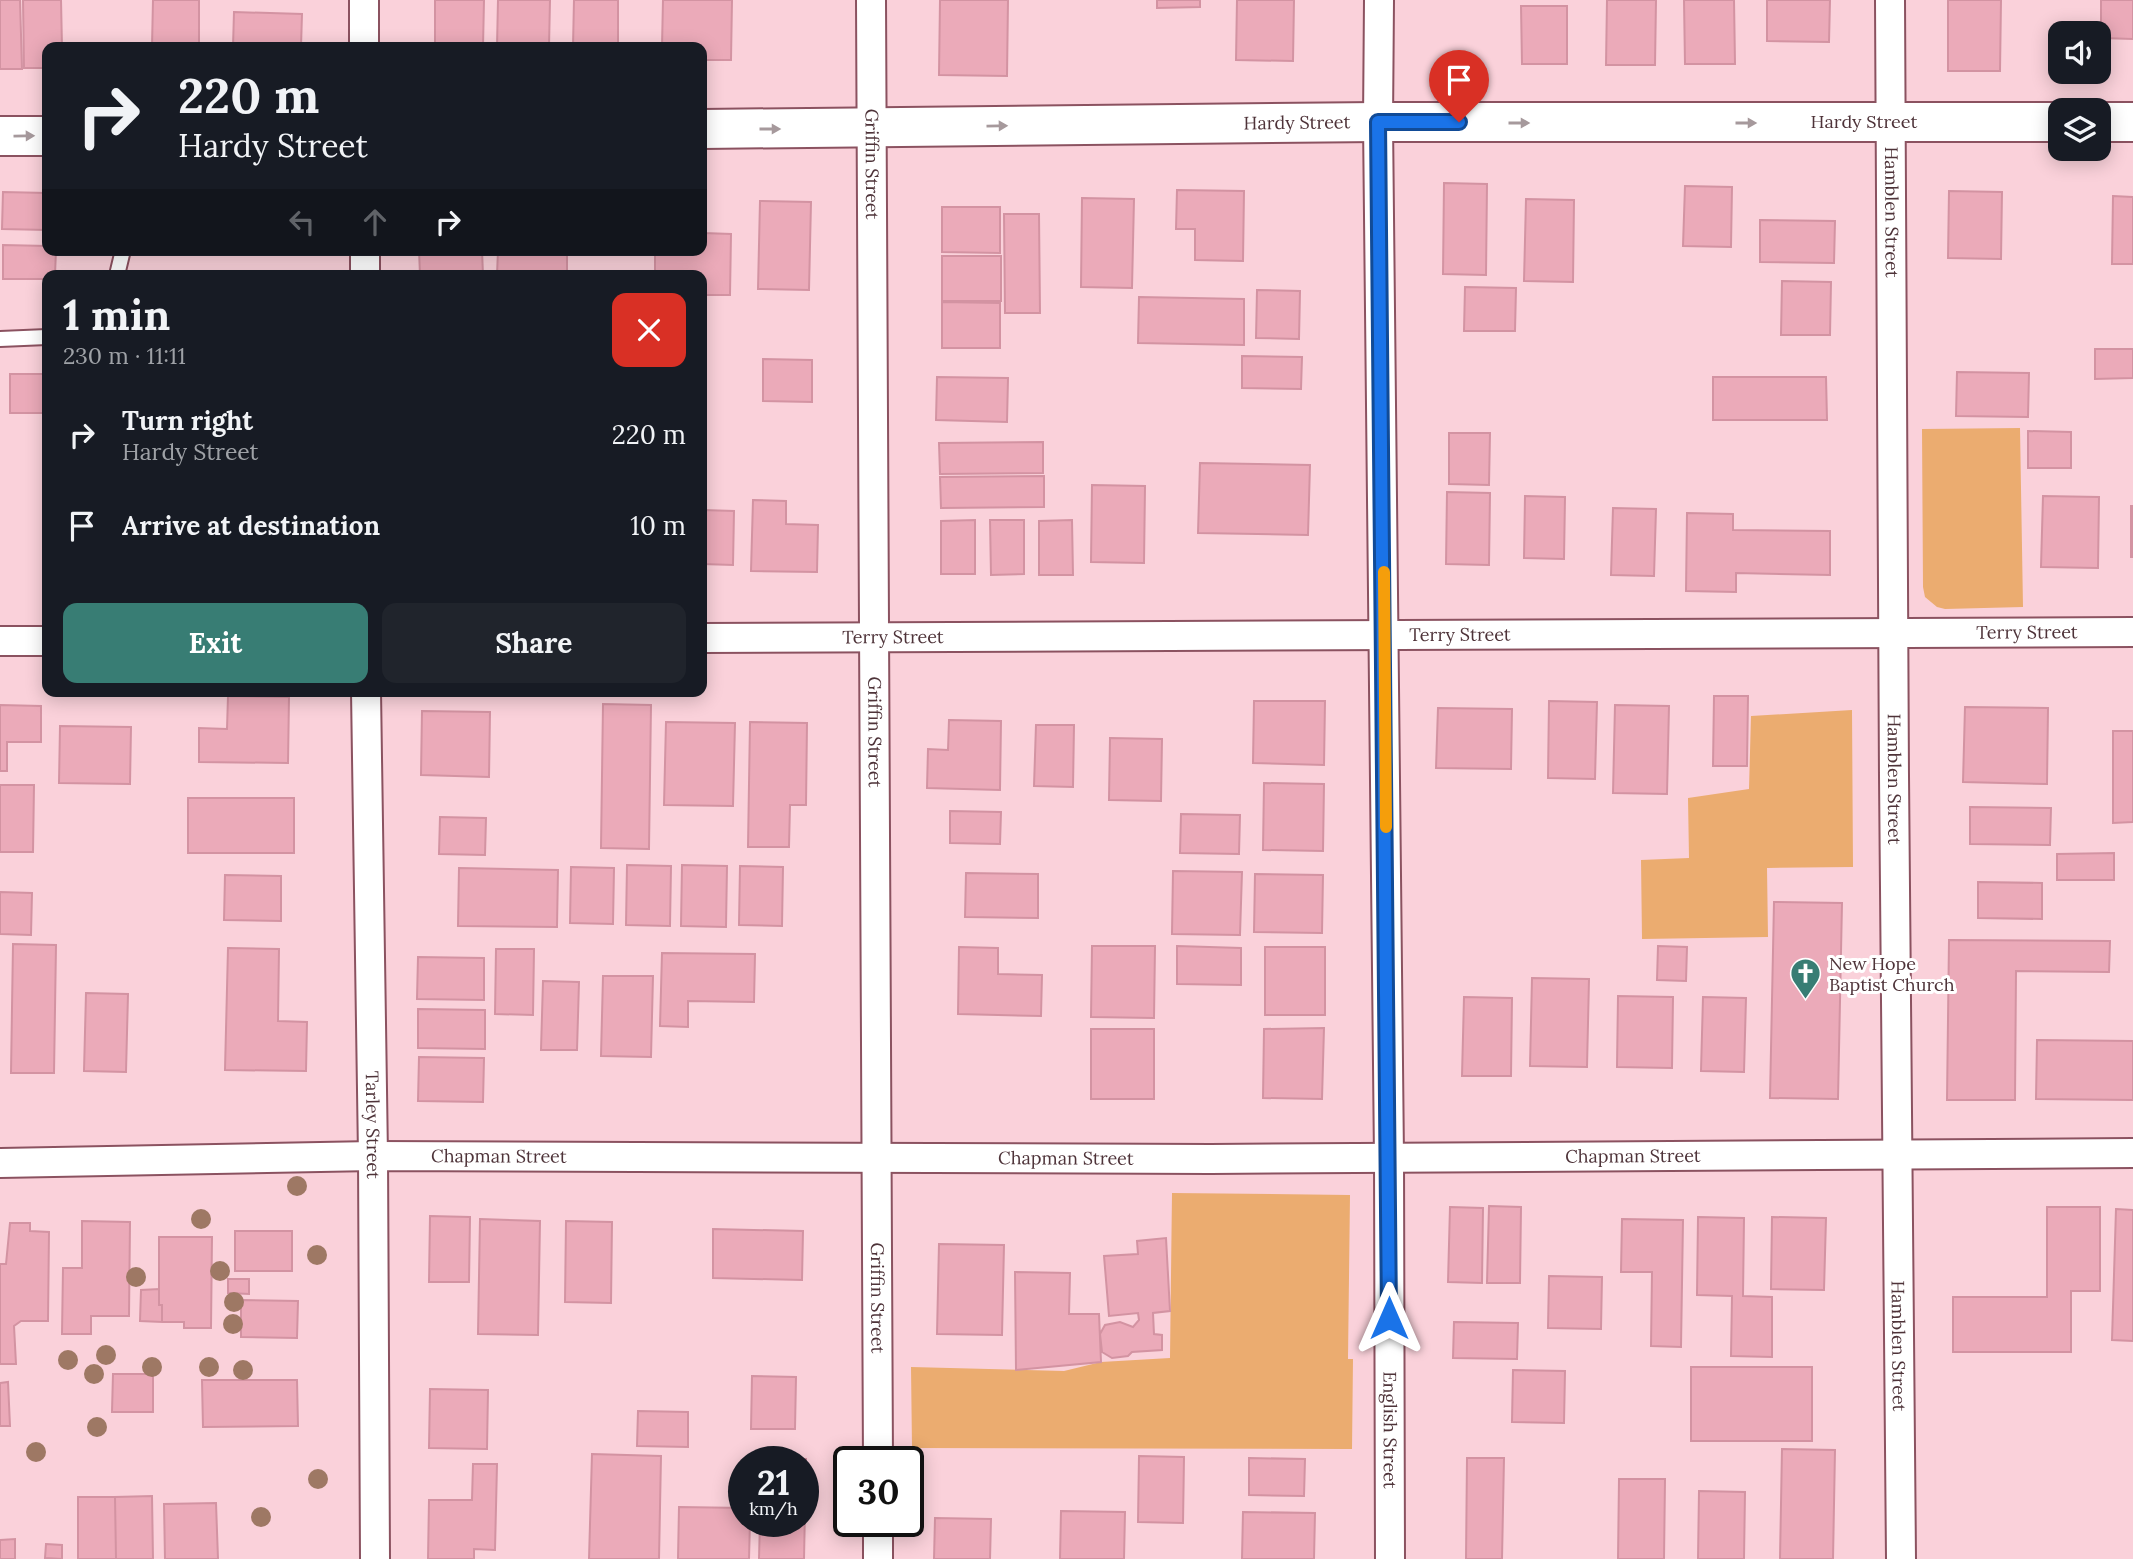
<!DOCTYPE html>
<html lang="en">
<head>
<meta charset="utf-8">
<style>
	:root { --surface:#171b24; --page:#20242c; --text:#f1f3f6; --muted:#9ea1a6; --accent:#387d74 }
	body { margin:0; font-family:Lora,serif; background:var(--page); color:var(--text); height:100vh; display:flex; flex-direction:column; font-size:26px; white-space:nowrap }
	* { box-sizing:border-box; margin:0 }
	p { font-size:23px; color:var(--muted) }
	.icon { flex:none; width:38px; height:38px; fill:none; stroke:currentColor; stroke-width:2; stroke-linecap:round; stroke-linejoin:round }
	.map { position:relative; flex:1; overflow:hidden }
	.details { position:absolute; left:42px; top:270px; width:665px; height:427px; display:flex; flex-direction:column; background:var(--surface); border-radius:14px; box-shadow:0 4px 18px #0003 }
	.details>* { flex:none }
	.hud { position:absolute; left:42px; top:42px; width:665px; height:214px; border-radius:14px; box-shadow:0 4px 18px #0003; background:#171b24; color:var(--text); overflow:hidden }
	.tools { position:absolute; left:2048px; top:21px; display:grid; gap:14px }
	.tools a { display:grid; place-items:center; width:63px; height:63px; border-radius:14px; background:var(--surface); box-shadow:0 4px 18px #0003; font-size:35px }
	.speed { position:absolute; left:728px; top:1446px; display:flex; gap:14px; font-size:35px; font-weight:700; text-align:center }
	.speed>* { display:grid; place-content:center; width:91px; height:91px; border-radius:50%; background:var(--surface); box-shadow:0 4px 18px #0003; line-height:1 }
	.speed small { font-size:18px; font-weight:400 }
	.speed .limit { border:4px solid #111; border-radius:10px; background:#fff; color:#111 }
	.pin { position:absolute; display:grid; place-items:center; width:60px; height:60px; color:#fff; margin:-72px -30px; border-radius:50% 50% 50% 0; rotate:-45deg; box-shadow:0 0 7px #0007 }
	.pin .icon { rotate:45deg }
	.me { position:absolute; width:77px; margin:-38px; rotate:0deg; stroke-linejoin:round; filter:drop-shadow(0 0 5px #0008) }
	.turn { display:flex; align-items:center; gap:24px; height:147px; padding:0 21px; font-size:32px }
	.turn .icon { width:91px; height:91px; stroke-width:2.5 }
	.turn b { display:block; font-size:49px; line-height:60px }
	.lanes { display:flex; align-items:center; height:66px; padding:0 21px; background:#0003; justify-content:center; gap:35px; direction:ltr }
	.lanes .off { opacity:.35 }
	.round { display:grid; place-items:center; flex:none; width:74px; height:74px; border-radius:14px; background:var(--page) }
	.summary { display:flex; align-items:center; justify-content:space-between; height:119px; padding:0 21px }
	h1 { font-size:42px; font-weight:800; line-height:52px }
	.cta { display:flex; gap:14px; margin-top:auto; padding:14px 21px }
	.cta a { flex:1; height:80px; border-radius:14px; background:var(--accent); color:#fff; font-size:28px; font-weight:800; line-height:80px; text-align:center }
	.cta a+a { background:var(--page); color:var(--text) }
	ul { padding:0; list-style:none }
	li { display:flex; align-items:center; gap:21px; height:91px; padding:0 21px }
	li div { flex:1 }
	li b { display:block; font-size:26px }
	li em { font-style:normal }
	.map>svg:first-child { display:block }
	.green { fill:#ebac70 }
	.building { fill:#ebaab9; stroke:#d393a2; stroke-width:2 }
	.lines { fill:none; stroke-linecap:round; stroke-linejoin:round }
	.service-casing { stroke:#8b5260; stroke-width:18 }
	.minor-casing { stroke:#8b5260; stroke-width:32 }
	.secondary-casing { stroke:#8b5260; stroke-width:42 }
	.service { stroke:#fff; stroke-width:14 }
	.minor { stroke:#fff; stroke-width:28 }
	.secondary { stroke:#fff; stroke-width:38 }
	.tree { fill:#9e7864 }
	.oneway { fill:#a6999c }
	.route-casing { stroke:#114b97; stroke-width:18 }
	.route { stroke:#1a73e8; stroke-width:12 }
	.slow { stroke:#f59e0b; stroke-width:12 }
	.labels { text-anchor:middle; stroke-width:6; stroke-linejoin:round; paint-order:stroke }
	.street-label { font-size:18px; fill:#4e3339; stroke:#fff }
	.poi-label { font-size:18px; fill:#4e3339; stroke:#fff; text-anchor:start }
</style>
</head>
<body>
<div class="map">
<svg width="2133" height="1559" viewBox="0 0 2133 1559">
	<rect width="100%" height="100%" fill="#fad1da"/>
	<!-- green -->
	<path class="green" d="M2020 428 2023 607 1945 609 1937 607 1925 597 1923 587 1922 429Z
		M1852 710 1853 867 1767 868 1768 937 1642 939 1641 860 1689 858 1688 798 1749 789 1751 716Z
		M1172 1193 1350 1195 1348 1359H1353L1352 1449 912 1448 911 1367 1064 1371 1101 1362 1170 1358Z"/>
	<!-- building -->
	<path class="building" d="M0 0H20L22 69H0Z
		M23 0H61L62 47H47V68H24Z
		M153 0H199V47H152Z
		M435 0H484L483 47H435Z
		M498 0H550L549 47H497Z
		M574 0H618V47H573Z
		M663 0H732L731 60H702V47H662Z
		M940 0H1008L1007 76 939 75Z
		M1157 0H1200V7L1157 8Z
		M1237 0H1294L1293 61 1236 60Z
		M1607 0H1656L1655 65H1606Z
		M1684 0H1734L1735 64H1685Z
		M1767 0H1830L1829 42 1767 41Z
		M1948 0H2001L2000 71H1948Z
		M2101 0H2133V39L2101 38Z
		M1521 6H1567V64H1522Z
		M234 12 302 14 301 47H233Z
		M1444 183 1487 184 1486 275 1443 274Z
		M1685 186 1732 187 1731 247 1683 246Z
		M1177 190 1244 191 1243 261 1195 260V229H1176Z
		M1949 191 2002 192 2001 259 1948 258Z
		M3 192 47 193V230L2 229Z
		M2113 196 2133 197V264H2112Z
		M1082 198 1134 199 1132 288 1081 287Z
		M1526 199 1574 200 1573 282 1524 281Z
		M760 201 811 202 809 290 758 289Z
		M942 207H1000V253L942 252Z
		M702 209H704L703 233 731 234 730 295H702V275H655V250H702Z
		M1004 214H1039L1040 313H1005Z
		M1760 220 1835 221 1834 263 1760 262Z
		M3 245 47 246V250H56L55 275H47V279H3Z
		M419 250H482L483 275H420Z
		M498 250H567V275H497Z
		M942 256H1001V301H942Z
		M1782 281 1831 282 1830 335H1781Z
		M1465 287 1516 288 1515 331H1464Z
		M1257 290 1300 291 1299 339 1256 338Z
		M1139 297 1244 299V345L1138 343Z
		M942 302 1000 303V348H942Z
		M2095 349H2133V378L2095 379Z
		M1242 356 1302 357 1301 389 1242 388Z
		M763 359 812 360V402L763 401Z
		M1957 372 2029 373 2028 417 1956 416Z
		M10 374H45L44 413H10Z
		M937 377 1008 378 1007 422 936 420Z
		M1713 377H1826L1827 420H1713Z
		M2028 431 2071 432V468H2028Z
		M1449 433H1490L1489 485 1449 484Z
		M1043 442V473L940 474 939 443Z
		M1200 463 1310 465 1308 535 1198 533Z
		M1044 476V507L941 508 940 477Z
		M1092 485 1145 486 1144 563 1091 562Z
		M1447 492 1490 493 1489 565 1446 564Z
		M1525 496 1565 497 1564 559 1524 558Z
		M2043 496 2099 497 2098 568 2041 567Z
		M753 500 786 501V524L818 525 817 572 751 571Z
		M2131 506H2133V557H2131Z
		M1613 508 1656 509 1654 576 1611 575Z
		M702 510 734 511 733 565 702 564Z
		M1687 513 1733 514V530L1830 531V575L1736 573V592L1686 591Z
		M975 520V574H941V521Z
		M990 520H1024V574L991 575Z
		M1072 520 1073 575H1039V521Z
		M228 696 289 697 288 763 199 762V728L227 729Z
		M1714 696H1748L1747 766H1713Z
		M1254 701H1325L1324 765 1253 763Z
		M1549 701 1597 702 1595 779 1548 778Z
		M603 704 651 705 649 849 601 848Z
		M0 705 41 706V742H7V771H0Z
		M1615 705 1669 706 1667 794 1613 793Z
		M1965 707 2048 708 2047 784 1963 782Z
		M1438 708 1512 709 1511 769 1436 768Z
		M422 711 490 712 489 777 421 775Z
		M949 720 1001 721 1000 790 927 788 928 749 948 750Z
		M666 722 735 723 733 806 664 805Z
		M750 722 807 723 806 805H790L789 847H748Z
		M1036 725H1074L1073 787 1034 786Z
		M60 726 131 727 130 784 59 783Z
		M2113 731H2133V822L2113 823Z
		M1110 738 1162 739 1161 801 1109 800Z
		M1264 783 1324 784 1323 851 1263 850Z
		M0 785H34L33 852H0Z
		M188 798H294V853H188Z
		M1970 807 2051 808 2050 845 1970 844Z
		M950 811 1001 812 1000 844 950 843Z
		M1181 814 1240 815 1239 854 1180 853Z
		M440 817 486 818 485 855 439 854Z
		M2114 853V880H2057V854Z
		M627 865 671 866 670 926 626 925Z
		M682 865 727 866 726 927 681 926Z
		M740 866 783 867 782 926 739 925Z
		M571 867 614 868 613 924 570 923Z
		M459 868 558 870 557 927 458 926Z
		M1173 871 1242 872 1240 935 1172 934Z
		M966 873 1038 874V918L965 917Z
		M1255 874 1323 875 1322 933 1254 932Z
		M225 875 281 876V921L224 920Z
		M1978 882 2042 883V919L1978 918Z
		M0 892 32 893 31 935 0 934Z
		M1774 902 1842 903 1838 1099 1770 1098Z
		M1949 940 2110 941 2109 972 2016 971 2015 1100H1947Z
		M13 944 56 945 54 1073H11Z
		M1092 946H1155L1154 1018 1091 1017Z
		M1177 946 1241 948V985L1177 984Z
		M1658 946 1687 947 1686 981 1657 980Z
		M959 947 998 948V974L1042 975 1041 1016 958 1014Z
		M1265 947H1325V1015H1265Z
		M228 948 279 949 278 1021 307 1022 306 1071 225 1070Z
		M496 949H534L533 1015 495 1014Z
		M662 953 755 954 754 1002 688 1001V1027L660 1026Z
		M418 957 484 958V1000L417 999Z
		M603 976H653L651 1057 601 1056Z
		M1532 978 1589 979 1587 1067 1530 1066Z
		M543 981 579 982 577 1050H541Z
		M86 993 128 994 126 1072 84 1071Z
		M1618 996 1673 997 1672 1068 1617 1067Z
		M1464 997 1512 998 1511 1076H1462Z
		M1703 997 1746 998 1744 1072 1701 1071Z
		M418 1009 485 1010V1049L418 1048Z
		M1324 1028 1322 1099 1263 1098 1264 1029Z
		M1091 1029H1154V1099H1091Z
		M2037 1040 2133 1041V1100L2036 1099Z
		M419 1057 484 1058 483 1102 418 1101Z
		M1489 1206 1521 1207 1520 1283H1487Z
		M1450 1207 1483 1208 1482 1283 1448 1282Z
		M2047 1207H2100V1291H2071V1352H1953V1297H2047Z
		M2116 1209 2133 1210V1341L2112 1340Z
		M430 1216 470 1217 469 1282H429Z
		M1698 1217 1744 1218 1743 1296 1772 1297V1357L1731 1356 1732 1296 1697 1295Z
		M1772 1217 1826 1218 1824 1290 1771 1289Z
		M480 1219 540 1221 538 1335 478 1334Z
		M1622 1219 1683 1220 1681 1347 1651 1346 1652 1272H1621Z
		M82 1221 130 1222 129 1316H91V1334H62L63 1268H82Z
		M566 1221 612 1222 611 1303 565 1302Z
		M10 1223H30V1231L49 1232 48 1321H21L14 1326 16 1364H0V1264H6Z
		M713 1229 803 1231 802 1280 713 1278Z
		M235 1231H292V1271H235Z
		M159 1237H212L211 1328H184V1322H162V1305H159Z
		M1166 1238 1170 1311 1153 1313 1154 1334 1162 1335V1350L1132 1352 1128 1356 1112 1358 1102 1352 1100 1334 1105 1325 1120 1322 1133 1327 1139 1320 1138 1313 1109 1316 1104 1256 1138 1254 1137 1241Z
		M939 1244 1004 1245 1002 1335 937 1334Z
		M1015 1272 1070 1273 1069 1314H1099L1101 1362 1016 1370Z
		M1549 1276 1602 1277 1601 1329 1548 1328Z
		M228 1279H249V1294L228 1293Z
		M159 1289V1305H162V1322L140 1321 141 1290Z
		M241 1300 298 1301 297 1338 241 1337Z
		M1454 1322 1518 1323 1517 1359 1453 1358Z
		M1691 1367H1812V1441H1691Z
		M1513 1370 1565 1371 1564 1423 1512 1422Z
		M113 1374H153V1412H112Z
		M752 1376 796 1377 795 1429H751Z
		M202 1380H297L298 1426 203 1427Z
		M8 1382 10 1426H0V1383Z
		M430 1389 488 1390 487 1449 429 1448Z
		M638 1411 688 1412V1447L637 1446Z
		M1782 1449 1835 1450 1833 1559H1780Z
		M592 1454 661 1456 659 1559H589Z
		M1139 1456 1184 1457 1183 1523 1138 1522Z
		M761 1458 806 1459 804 1559H759L760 1521H803V1461H761Z
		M1249 1458 1305 1459 1304 1496 1249 1495Z
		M1467 1458H1504L1502 1559H1466Z
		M473 1464H497L495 1550 474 1549V1559H428L429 1500H472Z
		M1619 1479H1665L1664 1559H1618Z
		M1699 1491 1745 1492 1744 1559H1698Z
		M152 1496 153 1559H116L115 1497Z
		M78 1497H115L116 1559H78Z
		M216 1503 218 1559H165L164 1504Z
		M679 1507 744 1508V1521H750L749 1559H678Z
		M1061 1511 1125 1512 1124 1559H1060Z
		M1243 1512 1315 1513 1314 1559H1242Z
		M935 1518 991 1519 990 1559H934Z
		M15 1539V1559H0V1540Z
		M46 1544 62 1545V1559L45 1558Z"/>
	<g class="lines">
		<defs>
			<path id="service" d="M117 275 123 250
				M0 339 47 337"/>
			<g id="minor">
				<path d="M364 0V47"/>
				<path id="s1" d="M871 0 878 1461"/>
				<path id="s2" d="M1379 0 1378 122 1389 1158 1390 1559"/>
				<path id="s3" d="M1890 0C1894 520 1893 1039 1901 1559"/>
				<path d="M365 250V275"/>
				<path id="s4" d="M702 638 2133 632"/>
				<path d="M0 641H47"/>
				<path id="s5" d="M366 691 373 1156 375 1559"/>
				<path id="s6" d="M0 1163 373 1156 1211 1159 2133 1153"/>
				<path d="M878 1521V1559"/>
			</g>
			<g id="secondary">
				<path d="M2098 122H2133"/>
				<path id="s7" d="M702 129 1378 122H2060"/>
				<path d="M0 136H47"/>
			</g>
		</defs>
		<!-- service casing -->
		<use href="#service" class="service-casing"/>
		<!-- minor casing -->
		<use href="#minor" class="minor-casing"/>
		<!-- secondary casing -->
		<use href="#secondary" class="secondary-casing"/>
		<!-- service -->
		<use href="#service" class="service"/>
		<!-- minor -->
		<use href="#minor" class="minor"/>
		<!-- secondary -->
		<use href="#secondary" class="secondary"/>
	</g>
	<!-- trees -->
	<g class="tree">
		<circle cx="297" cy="1186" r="10"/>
		<circle cx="201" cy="1219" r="10"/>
		<circle cx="317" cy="1255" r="10"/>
		<circle cx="220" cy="1271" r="10"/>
		<circle cx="136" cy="1277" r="10"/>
		<circle cx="234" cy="1302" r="10"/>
		<circle cx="233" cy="1324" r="10"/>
		<circle cx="106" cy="1355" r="10"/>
		<circle cx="68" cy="1360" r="10"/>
		<circle cx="152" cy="1367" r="10"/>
		<circle cx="209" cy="1367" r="10"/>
		<circle cx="243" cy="1370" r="10"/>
		<circle cx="94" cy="1374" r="10"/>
		<circle cx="97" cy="1427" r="10"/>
		<circle cx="36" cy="1452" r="10"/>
		<circle cx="318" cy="1479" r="10"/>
		<circle cx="261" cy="1517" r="10"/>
	</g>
	<!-- one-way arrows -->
	<defs><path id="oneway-solid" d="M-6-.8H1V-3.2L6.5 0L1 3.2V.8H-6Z" transform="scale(1.75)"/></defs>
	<g class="oneway">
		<use href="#oneway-solid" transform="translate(1519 123)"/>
		<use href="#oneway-solid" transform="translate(1746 123)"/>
		<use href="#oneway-solid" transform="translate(997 126) rotate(-1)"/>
		<use href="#oneway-solid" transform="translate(770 129)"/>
		<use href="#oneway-solid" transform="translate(24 136) rotate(-1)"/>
	</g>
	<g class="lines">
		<defs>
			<path id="route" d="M1389 1318 1378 122H1459"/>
		</defs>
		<!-- route casing -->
		<use href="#route" class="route-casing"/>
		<!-- route -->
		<use href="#route" class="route"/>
		<!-- slow -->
		<path class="slow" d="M1384 572 1386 827"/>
	</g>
	<!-- icons -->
	<defs>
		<symbol id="church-pin" viewBox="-11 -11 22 30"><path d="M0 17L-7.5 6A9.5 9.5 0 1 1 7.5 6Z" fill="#387d74" stroke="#fff"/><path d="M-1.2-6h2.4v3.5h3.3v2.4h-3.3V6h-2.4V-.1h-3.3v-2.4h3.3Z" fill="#fff"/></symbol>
	</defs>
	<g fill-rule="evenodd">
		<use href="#church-pin" x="1788" y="956" width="35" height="47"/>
	</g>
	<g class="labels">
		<!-- street labels -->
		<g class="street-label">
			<text dy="6" stroke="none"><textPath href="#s7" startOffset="595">Hardy Street</textPath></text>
			<text dy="6" stroke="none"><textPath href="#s7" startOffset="1162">Hardy Street</textPath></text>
			<text dy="6" stroke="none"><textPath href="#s1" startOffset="164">Griffin Street</textPath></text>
			<text dy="6" stroke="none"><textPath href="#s3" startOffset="212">Hamblen Street</textPath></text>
			<text dy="6" stroke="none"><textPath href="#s4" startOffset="1325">Terry Street</textPath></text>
			<text dy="6" stroke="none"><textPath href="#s4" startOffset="758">Terry Street</textPath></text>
			<text dy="6" stroke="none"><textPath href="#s4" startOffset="191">Terry Street</textPath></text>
			<text dy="6" stroke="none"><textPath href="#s1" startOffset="732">Griffin Street</textPath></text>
			<text dy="6" stroke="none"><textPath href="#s3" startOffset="779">Hamblen Street</textPath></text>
			<text dy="6" stroke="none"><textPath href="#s5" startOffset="434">Tarley Street</textPath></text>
			<text dy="6" stroke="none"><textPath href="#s6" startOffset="499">Chapman Street</textPath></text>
			<text dy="6" stroke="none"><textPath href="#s6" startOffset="1633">Chapman Street</textPath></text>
			<text dy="6" stroke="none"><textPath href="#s6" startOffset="1066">Chapman Street</textPath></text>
			<text dy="6" stroke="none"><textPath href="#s1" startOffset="1298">Griffin Street</textPath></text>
			<text dy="6" stroke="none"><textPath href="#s3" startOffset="1346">Hamblen Street</textPath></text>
			<text dy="6" stroke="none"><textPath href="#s2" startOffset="1430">English Street</textPath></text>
		</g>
		<!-- poi labels -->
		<g class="poi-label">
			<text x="1829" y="970">New Hope<tspan x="1829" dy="21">Baptist Church</tspan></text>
		</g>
	</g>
</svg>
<div class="tools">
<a><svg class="icon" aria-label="sound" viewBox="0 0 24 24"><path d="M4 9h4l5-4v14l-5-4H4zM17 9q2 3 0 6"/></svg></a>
<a><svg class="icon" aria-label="layers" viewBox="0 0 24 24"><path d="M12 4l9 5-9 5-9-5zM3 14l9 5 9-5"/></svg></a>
</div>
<div class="speed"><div>21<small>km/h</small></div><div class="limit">30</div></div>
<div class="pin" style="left:1459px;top:122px;background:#d93025"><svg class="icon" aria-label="arrive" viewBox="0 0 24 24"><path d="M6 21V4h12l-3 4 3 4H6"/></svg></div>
<svg class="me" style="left:1389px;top:1318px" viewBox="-20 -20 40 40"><path d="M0-17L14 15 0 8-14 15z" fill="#1a73e8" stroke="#fff" stroke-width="4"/></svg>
<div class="hud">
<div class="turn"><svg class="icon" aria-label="right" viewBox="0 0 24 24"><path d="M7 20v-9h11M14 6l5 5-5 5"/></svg><div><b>220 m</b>Hardy Street</div></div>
<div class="lanes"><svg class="icon off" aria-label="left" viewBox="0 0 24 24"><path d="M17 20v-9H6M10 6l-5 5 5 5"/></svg><svg class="icon off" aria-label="ahead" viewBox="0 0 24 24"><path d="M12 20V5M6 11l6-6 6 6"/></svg><svg class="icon" aria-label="right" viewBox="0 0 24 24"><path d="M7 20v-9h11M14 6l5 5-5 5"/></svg></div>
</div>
<section class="details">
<div class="summary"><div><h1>1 min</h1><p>230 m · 11:11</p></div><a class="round" style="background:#d93025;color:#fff"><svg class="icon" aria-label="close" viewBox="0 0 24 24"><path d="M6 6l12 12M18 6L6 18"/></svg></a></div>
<ul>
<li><svg class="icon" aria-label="right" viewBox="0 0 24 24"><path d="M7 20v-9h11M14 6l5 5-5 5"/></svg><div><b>Turn right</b><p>Hardy Street</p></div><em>220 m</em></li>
<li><svg class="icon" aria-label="arrive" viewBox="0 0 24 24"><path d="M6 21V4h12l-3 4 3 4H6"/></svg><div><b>Arrive at destination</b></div><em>10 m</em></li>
</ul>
<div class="cta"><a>Exit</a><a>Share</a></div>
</section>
</div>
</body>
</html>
